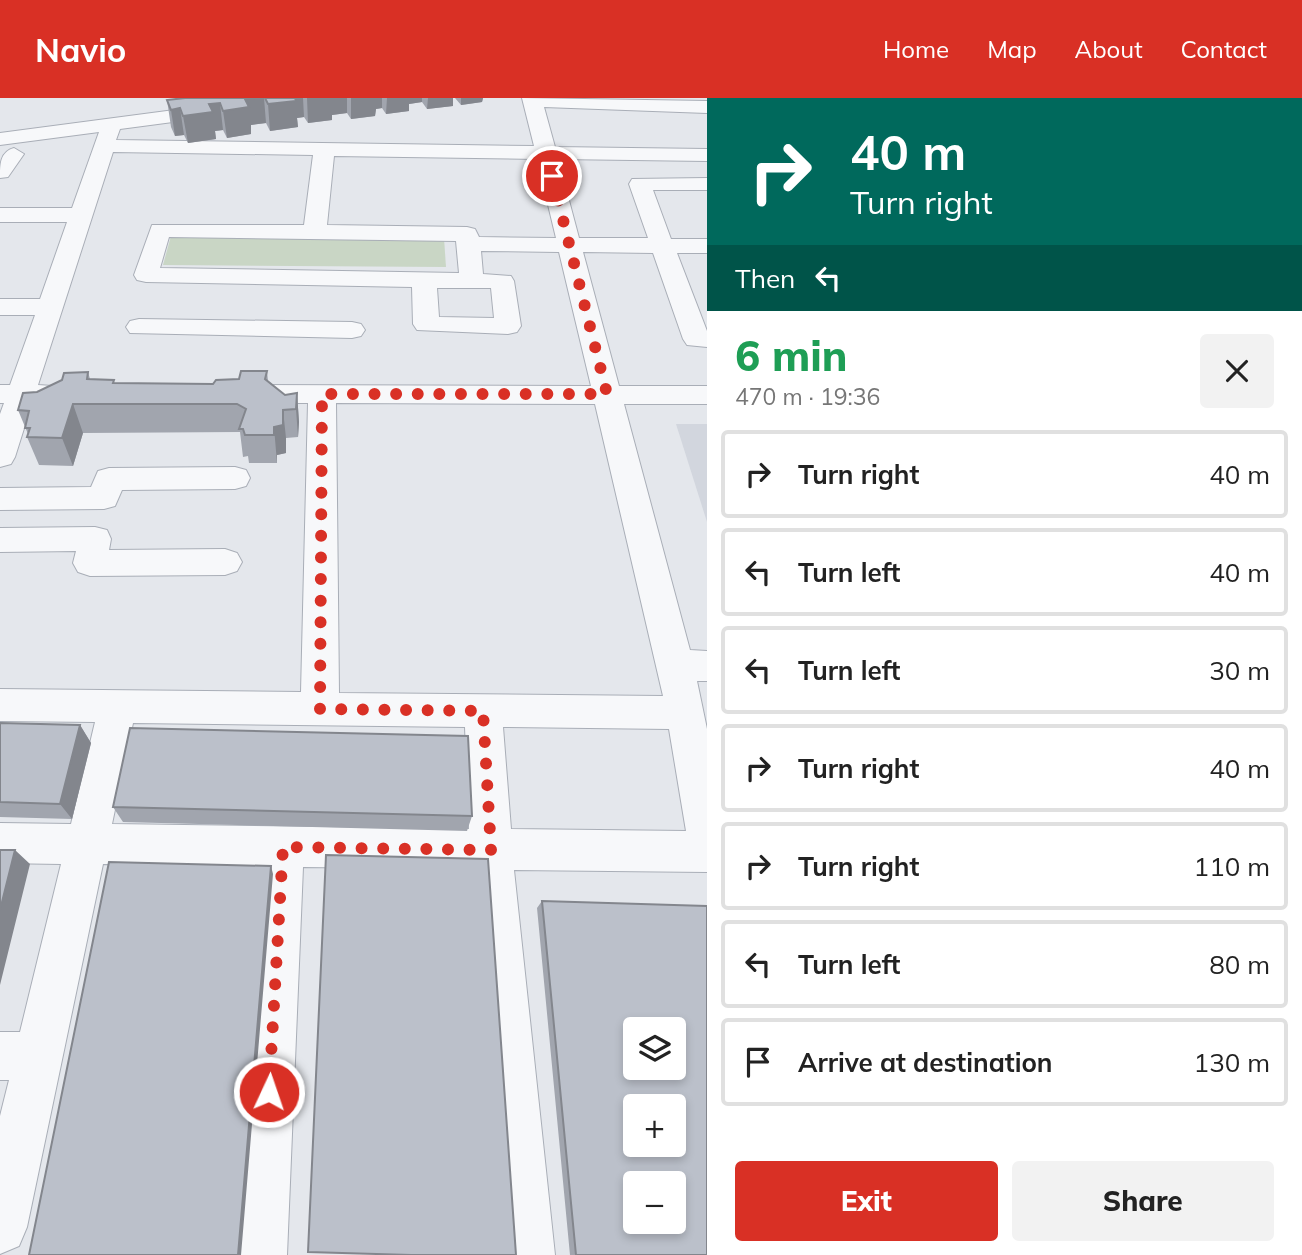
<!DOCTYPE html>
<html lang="en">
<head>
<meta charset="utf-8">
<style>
	:root { --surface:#fff; --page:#f2f2f2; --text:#222; --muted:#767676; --line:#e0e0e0; --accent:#d93025 }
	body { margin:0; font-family:Mulish,sans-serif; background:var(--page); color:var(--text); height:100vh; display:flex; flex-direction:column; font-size:26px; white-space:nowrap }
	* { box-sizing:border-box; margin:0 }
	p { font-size:23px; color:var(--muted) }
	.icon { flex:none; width:38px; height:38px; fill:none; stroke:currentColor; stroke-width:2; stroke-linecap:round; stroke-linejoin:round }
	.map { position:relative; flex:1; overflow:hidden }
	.side { display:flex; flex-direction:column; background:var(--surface); width:595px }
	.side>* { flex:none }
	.guide { background:#00695c; color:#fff; overflow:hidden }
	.buttons { position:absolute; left:623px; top:919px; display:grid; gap:14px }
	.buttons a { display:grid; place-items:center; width:63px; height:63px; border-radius:7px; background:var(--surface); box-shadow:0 4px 10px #0003; font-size:35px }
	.pin { position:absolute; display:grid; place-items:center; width:60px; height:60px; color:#fff; margin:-30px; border:4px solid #fff; border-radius:50%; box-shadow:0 2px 7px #0007 }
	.me { position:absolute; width:77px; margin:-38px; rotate:3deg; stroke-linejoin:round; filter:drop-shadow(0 0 5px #0008) }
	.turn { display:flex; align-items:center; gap:24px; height:147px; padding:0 28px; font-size:32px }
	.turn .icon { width:91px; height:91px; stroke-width:2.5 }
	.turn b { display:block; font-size:49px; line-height:60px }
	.then { display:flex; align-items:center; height:66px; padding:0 28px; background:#0003; gap:14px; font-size:26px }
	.round { display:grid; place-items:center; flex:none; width:74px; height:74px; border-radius:7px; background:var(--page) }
	.overview { display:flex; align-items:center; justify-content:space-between; height:119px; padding:0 28px }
	h1 { font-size:42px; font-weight:800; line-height:52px; color:#1e9e55 }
	.action { display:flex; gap:14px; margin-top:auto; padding:14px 28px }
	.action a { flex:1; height:80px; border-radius:7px; background:var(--accent); color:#fff; font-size:28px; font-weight:800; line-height:80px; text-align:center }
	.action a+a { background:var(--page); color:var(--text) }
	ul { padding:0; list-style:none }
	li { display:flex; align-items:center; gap:21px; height:88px; margin:0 14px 10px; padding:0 14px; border:4px solid var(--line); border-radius:7px }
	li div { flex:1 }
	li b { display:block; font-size:26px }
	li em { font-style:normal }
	header { display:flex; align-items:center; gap:42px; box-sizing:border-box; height:98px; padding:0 35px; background:var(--accent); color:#fff }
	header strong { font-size:33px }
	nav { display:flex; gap:38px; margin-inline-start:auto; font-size:24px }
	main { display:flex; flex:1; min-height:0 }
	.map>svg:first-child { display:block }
	.built { fill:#d2d6de }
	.green { fill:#c9d6c5 }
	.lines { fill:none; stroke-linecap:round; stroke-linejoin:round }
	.minor-casing { stroke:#a9aeb7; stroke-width:2 }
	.minor { fill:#f7f8fa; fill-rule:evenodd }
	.wall { fill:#a1a5ae }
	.shaded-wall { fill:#83868d }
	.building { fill:#bbc0ca; stroke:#83868d; stroke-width:2; fill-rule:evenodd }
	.route { stroke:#d93025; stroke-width:12; stroke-dasharray:0 21.6 }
</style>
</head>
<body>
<header>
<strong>Navio</strong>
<nav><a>Home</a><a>Map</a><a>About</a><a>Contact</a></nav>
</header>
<main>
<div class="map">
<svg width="707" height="1157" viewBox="0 0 707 1157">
	<rect width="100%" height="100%" fill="#e4e7ec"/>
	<!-- built -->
	<path class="built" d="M676 326H707V424Z"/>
	<!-- green -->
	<path class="green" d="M171 138 444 140 446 169 163 167Z"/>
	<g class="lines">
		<defs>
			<path id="minor" d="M265 0H318L308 6 120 31 116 42 534 48 522 0 707 3V15L544 9 555 49 707 51V63L558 61 579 140H648L629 86 632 81 707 80V92H653L671 141H707V155H677L707 233V249L687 247 683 241 653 155 583 154 619 288H707V306H624L690 552 707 553V583H697L707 631V774L514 772 555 1157H501L471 771 303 769 287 1157H233L261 768 103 766 27 1129 19 1148 0 1156V1018L9 982H0V934H20L61 766 0 765V725L71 726 95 624 0 623V591L301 594 308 305H236L226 302 222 296 226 290 236 287 591 288 559 154 481 153 483 176 511 178 514 183 521 228 517 234 508 236 417 232 413 226 412 189 146 184 137 182 134 177 152 127H304L313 57 113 54 38 287 82 290 86 296 82 302 32 305 15 359 11 366 0 369V316L4 305H0V287H10L35 217H0V201H40L67 124H0V110H72L99 34 0 47V35ZM334 58 537 61 556 140 479 139 475 131 467 129 327 127ZM169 139 456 143 459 175 160 170ZM437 190H491L494 220 439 219ZM336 305 595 306 663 598 339 595ZM133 625 465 629 469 731 112 726ZM503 629 669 631 686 733 511 731Z
				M14 50 24 56 8 79 0 80C0 66 0 54 14 50Z
				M139 221 352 224 361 226 365 232 361 238 352 240 130 235 126 229 130 223Z
				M235 369 246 372 250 380 246 388 235 391 122 392 115 408 104 411 0 412V390L91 389 98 373 109 370Z
				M95 429 107 432 111 441 109 452 225 451 237 455 242 464 237 473 225 477 90 478 78 474 73 465 76 453 0 454V430Z"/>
		</defs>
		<!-- minor casing -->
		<use href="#minor" class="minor-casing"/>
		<!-- minor -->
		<use href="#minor" class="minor"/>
	</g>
	<!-- wall -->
	<path class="wall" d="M185 0H453V8L427 11 422 4 409 6V13L386 16 382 10 376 11 375 18 351 21 347 15 332 17V22L308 25 304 19 297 20 298 29 270 33 266 25 251 27V36L227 40 223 32 215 33 216 41 188 45 184 37 175 38 171 29 167 2Z
		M455 0H483L482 4 461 7Z
		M267 273 268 283 285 297 297 295 299 324 298 339 286 340V355L277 357V365H249L248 358 243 359 240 334 83 335 73 368 39 367 27 339 28 336 18 312 37 294 88 274 90 281 115 285 213 286 239 281Z
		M0 625 80 627 91 645 72 721 0 719Z
		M113 709 472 718 467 733 123 724Z
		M542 803 707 1157H570L537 810Z"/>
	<!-- shaded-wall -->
	<path class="shaded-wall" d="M255 0H264L266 25 251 27V36L227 40 223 13 245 1Z
		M292 0H303L304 19 297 20 298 29 270 33 268 6Z
		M307 0H347V15L332 17V22L308 25Z
		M351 0H382V10L376 11 375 18 351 21Z
		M387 0H422V4L409 6V13L386 16Z
		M428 0H453V8L427 11Z
		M461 0H483L482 4 461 7Z
		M220 5 223 32 215 33 216 41 188 45 183 18 209 6Z
		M180 10 184 37 175 38 171 12Z
		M297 295 299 324 298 339 296 311Z
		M73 306 83 335 73 368 62 340Z
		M283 312 286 340V355L277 357V365L274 329Z
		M80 627 91 645 72 721 60 706Z
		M15 752 30 766 0 887V812Z
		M271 768 273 776 241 1157H238Z"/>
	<!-- building -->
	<path class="building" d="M185 0H255L245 1 249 9 223 13 220 5 209 6 213 14 183 18 180 10 171 12 167 2Z
		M265 0H295L296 3 268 6Z
		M241 273H267L265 281 285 297 297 295 296 311 283 312V327L274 329V337H245L243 331H239L246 311 237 306H73L62 340 27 339 30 330H25L29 313 18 312 23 295 37 294 62 282 64 275 88 274 87 281 114 282 113 285 213 286 216 282 239 281Z
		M0 625 80 627 60 706 0 704Z
		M130 630 468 638 472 718 113 709Z
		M0 752H15L0 812Z
		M326 757 488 761 516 1157H411L308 1154Z
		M109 764 271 768 238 1157H29Z
		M542 803 707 808V1157H576ZM635 931H674V970H635ZM635 1008H674V1046H635ZM635 1085H674V1124H635Z"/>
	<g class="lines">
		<!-- route -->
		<path class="route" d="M269 994 283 749 491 752 483 613 320 611 322 296H607L552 78"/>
	</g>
</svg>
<div class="buttons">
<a><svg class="icon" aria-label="layers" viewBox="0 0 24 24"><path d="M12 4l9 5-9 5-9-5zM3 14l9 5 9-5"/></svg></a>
<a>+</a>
<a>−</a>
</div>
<div class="pin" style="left:552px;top:78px;background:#d93025"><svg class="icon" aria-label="arrive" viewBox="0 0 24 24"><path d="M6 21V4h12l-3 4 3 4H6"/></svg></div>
<svg class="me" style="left:269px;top:994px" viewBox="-20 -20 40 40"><circle r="17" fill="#d93025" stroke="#fff" stroke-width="3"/><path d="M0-11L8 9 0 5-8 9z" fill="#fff"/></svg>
</div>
<section class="side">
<div class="guide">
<div class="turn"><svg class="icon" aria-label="right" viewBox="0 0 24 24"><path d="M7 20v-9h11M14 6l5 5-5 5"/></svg><div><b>40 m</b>Turn right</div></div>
<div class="then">Then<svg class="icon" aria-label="left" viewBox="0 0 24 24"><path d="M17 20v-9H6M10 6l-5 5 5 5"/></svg></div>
</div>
<div class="overview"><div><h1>6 min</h1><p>470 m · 19:36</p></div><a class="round"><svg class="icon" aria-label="close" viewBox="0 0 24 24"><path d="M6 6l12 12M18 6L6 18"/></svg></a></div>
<ul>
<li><svg class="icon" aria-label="right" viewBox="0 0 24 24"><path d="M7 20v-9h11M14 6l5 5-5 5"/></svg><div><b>Turn right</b></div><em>40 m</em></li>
<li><svg class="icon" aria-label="left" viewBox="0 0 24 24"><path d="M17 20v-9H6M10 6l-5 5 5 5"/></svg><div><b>Turn left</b></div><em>40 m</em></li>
<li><svg class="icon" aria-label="left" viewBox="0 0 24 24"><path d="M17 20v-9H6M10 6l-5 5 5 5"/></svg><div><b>Turn left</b></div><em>30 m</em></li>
<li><svg class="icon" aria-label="right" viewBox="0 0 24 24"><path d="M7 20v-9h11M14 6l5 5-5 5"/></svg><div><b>Turn right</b></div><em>40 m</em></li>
<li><svg class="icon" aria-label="right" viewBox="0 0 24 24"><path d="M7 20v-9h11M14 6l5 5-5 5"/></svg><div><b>Turn right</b></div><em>110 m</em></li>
<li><svg class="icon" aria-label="left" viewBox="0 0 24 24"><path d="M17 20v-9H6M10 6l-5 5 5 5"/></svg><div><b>Turn left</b></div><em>80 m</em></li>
<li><svg class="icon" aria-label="arrive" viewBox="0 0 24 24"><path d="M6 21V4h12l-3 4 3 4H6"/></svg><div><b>Arrive at destination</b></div><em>130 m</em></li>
</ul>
<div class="action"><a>Exit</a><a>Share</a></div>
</section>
</main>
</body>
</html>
